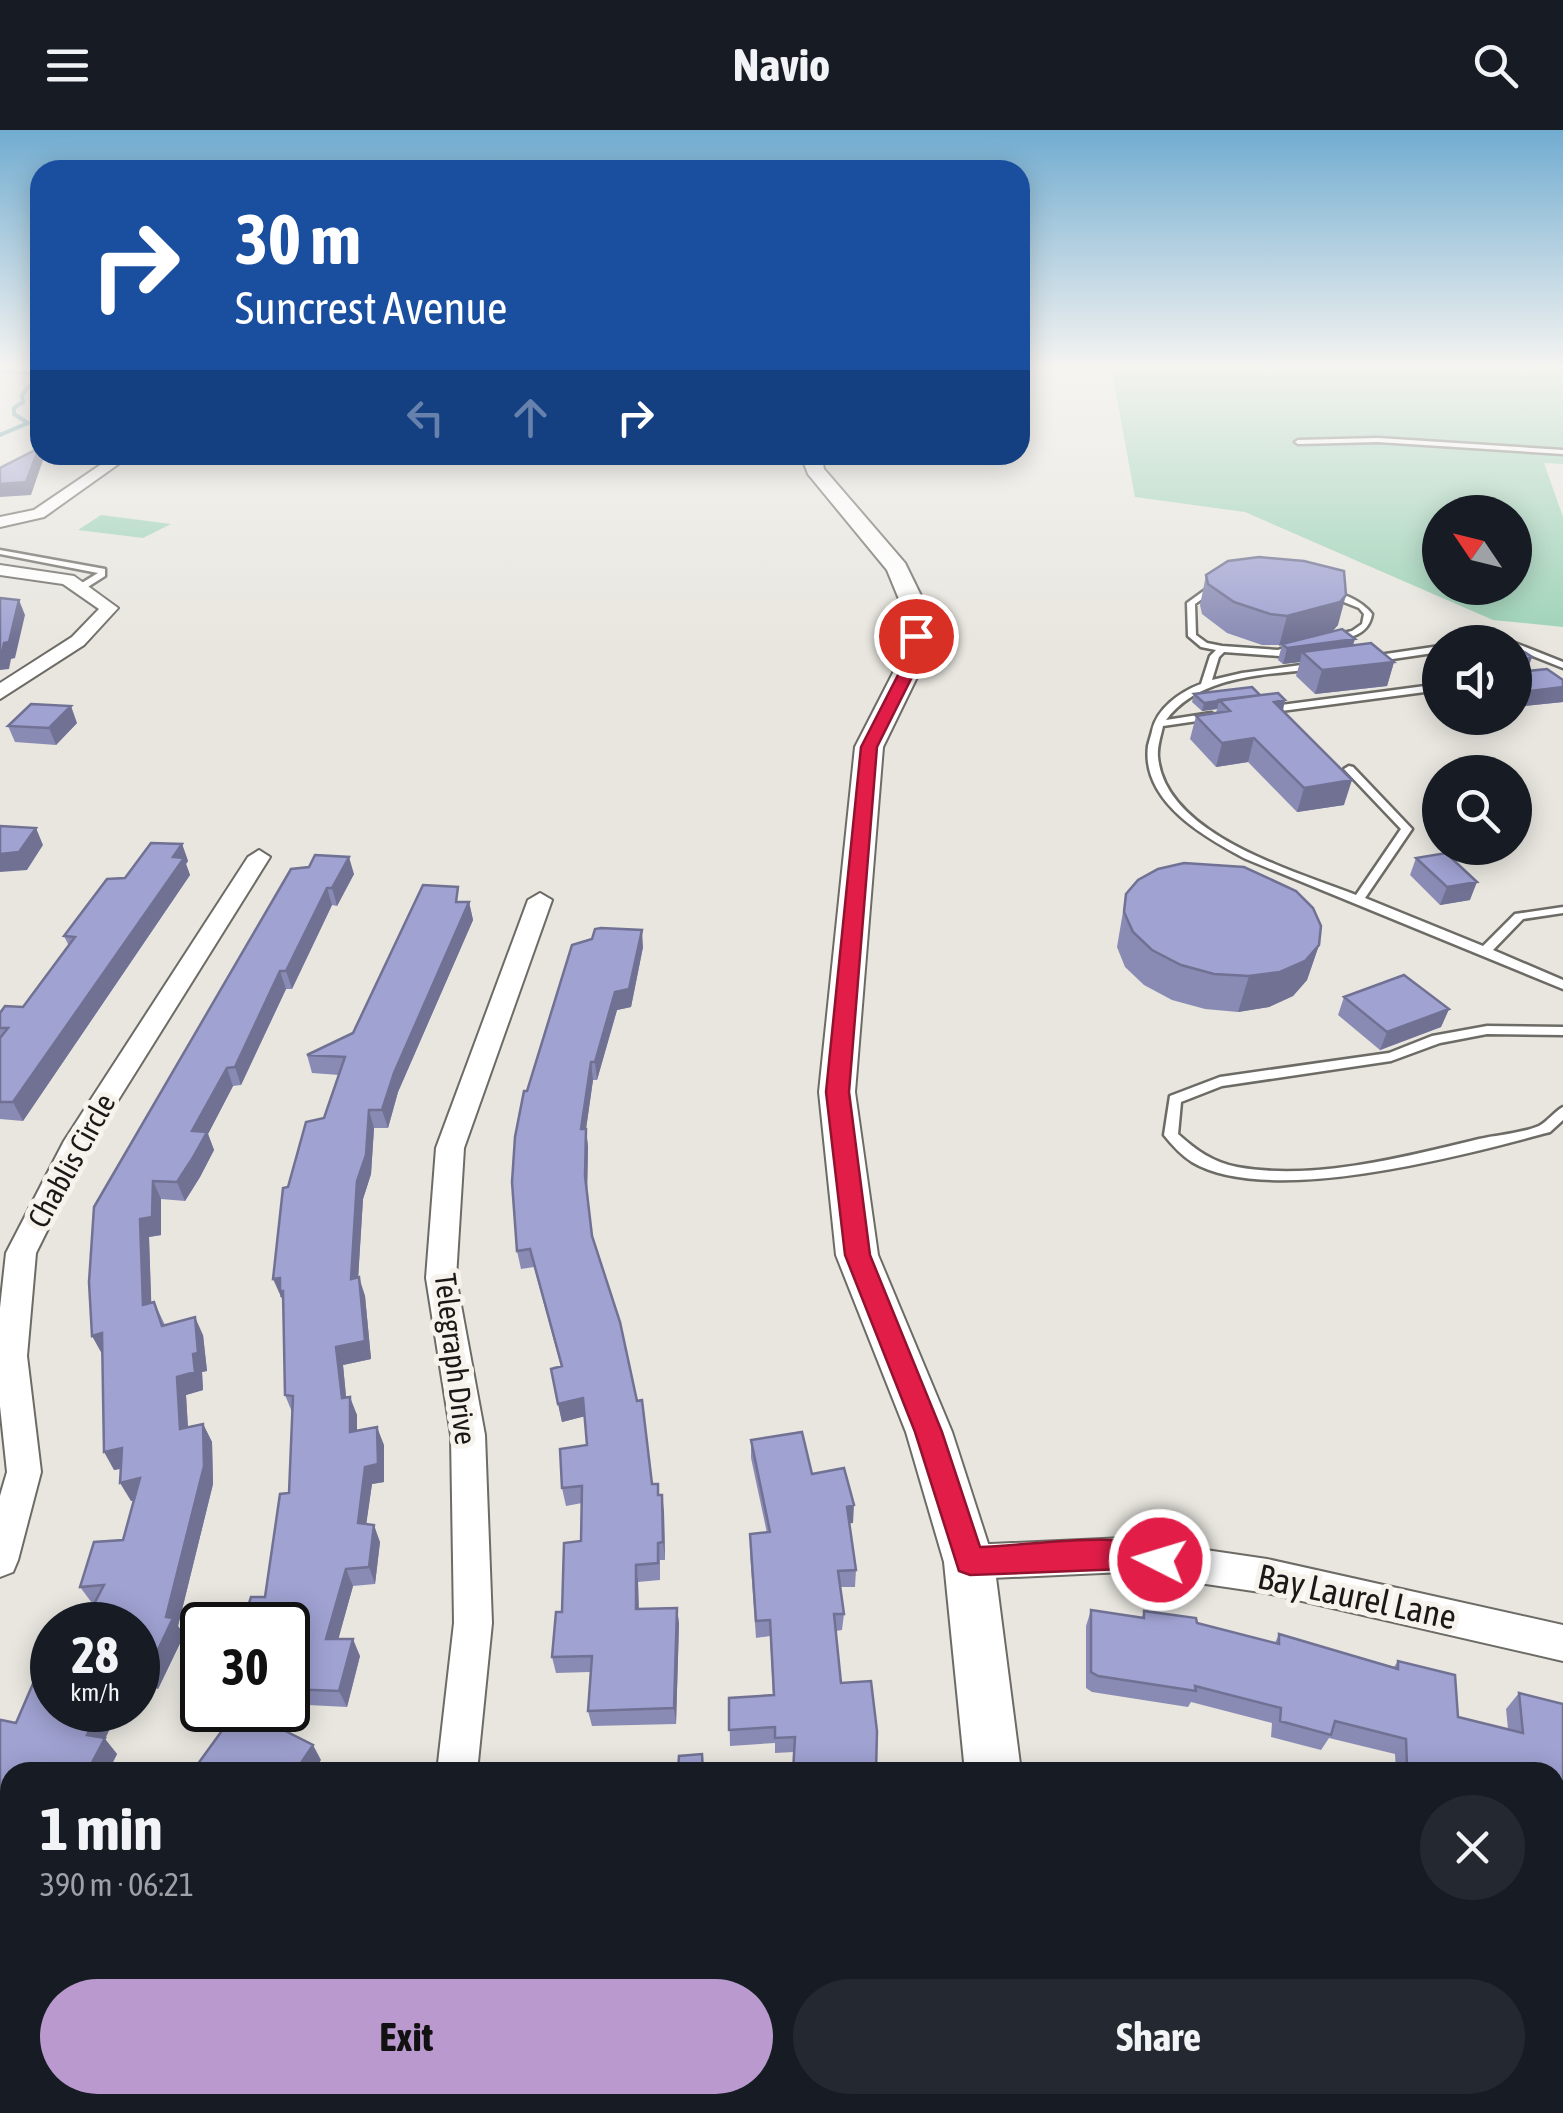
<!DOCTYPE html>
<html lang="en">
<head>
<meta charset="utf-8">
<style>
	:root { --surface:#171b24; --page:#242831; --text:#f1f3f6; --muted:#9ea1a6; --accent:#b999ce }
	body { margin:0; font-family:"Asap Condensed",sans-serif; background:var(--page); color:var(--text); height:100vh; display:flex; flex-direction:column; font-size:38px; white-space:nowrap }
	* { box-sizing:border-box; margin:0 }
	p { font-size:32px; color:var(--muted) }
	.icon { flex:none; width:55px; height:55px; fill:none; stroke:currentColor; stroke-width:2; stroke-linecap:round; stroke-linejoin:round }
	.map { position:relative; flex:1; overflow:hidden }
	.panel { position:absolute; left:0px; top:1632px; width:1565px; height:352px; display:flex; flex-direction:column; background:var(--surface); border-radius:30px 30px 0 0; box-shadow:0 5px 25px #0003 }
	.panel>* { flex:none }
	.top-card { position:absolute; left:30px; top:30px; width:1000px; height:305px; border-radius:30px; box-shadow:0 5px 25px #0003; background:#1a4fa0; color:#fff; overflow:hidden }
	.needle { width:65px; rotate:305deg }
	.fabs { position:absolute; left:1422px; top:365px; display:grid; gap:20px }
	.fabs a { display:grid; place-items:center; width:110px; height:110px; border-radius:50%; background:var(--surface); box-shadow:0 5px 25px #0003; font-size:50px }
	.speed { position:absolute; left:30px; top:1472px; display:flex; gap:20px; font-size:50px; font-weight:700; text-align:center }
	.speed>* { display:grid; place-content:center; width:130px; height:130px; border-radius:50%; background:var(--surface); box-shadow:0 5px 25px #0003; line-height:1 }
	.speed small { font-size:25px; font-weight:400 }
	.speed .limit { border:5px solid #111; border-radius:15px; background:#fff; color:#111 }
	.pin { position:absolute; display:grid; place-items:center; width:85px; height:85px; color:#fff; margin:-42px; border:5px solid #fff; border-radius:50%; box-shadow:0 2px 10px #0007 }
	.me { position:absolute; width:110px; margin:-55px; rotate:275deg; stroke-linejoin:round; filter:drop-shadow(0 0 8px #0008) }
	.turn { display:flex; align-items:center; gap:35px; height:210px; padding:0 40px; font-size:45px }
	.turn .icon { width:130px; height:130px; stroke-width:2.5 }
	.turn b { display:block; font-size:70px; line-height:85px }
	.lanes { display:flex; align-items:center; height:95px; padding:0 40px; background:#0003; justify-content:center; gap:50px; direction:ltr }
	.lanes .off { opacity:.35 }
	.round { display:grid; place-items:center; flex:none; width:105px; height:105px; border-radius:52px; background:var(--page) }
	.headline { display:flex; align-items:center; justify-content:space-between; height:170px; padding:0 40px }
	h1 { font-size:60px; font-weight:700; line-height:75px }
	.action { display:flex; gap:20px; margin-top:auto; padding:20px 40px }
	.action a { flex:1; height:115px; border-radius:60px; background:var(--accent); color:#111; font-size:40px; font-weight:700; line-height:115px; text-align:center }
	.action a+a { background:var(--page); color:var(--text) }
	header { display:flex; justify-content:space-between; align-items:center; height:130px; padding:0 40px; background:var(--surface); font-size:45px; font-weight:700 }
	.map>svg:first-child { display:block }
	.green { fill:#9cd2b7; fill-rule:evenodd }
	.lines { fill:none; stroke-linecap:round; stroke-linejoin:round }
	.stream { stroke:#5f9fac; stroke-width:4 }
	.lane-casing { stroke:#6d6b65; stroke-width:5 }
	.street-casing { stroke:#6d6b65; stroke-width:4 }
	.secondary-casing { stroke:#6d6b65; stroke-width:4 }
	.lane { fill:#fff; fill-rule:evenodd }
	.street { fill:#fff; fill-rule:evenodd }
	.secondary { fill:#fff; fill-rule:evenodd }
	.wall { fill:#8a8bb5 }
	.shaded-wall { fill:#707193 }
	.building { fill:#a0a2d2; stroke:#707193; stroke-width:2.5 }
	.route { fill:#e11d48; stroke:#92132f; stroke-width:2.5 }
	.labels { text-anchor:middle; stroke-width:10; stroke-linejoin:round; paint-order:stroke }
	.street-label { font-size:30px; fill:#1a1917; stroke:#f5f3ec }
	.near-street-label { font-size:35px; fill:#1a1917; stroke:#f5f3ec }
</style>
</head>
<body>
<header><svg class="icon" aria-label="menu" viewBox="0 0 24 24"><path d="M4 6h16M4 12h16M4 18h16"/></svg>Navio<svg class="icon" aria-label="search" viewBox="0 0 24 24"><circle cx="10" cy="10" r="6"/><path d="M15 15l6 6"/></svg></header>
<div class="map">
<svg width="1563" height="1983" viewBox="0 0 1563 1983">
	<rect width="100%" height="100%" fill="#e8e6df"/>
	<!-- green -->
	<path class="green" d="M1111 236H1563V334L1544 333 1563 387V497L1493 490 1245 382 1135 367ZM1440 382H1515V458H1440Z
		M101 385 171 394 143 408 78 400Z"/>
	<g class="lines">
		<!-- stream -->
		<path class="stream" d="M0 240 35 244
			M0 305 28 293 14 284V278L23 272 22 265 40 243"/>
		<defs>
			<path id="lane" d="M1378 308 1563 320V324L1378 312 1298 314 1295 312 1298 310Z
				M0 420 105 439V446L83 460H77V456L98 443 0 424Z
				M1216 452 1223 454 1195 474 1196 505 1207 513 1222 516 1278 520 1297 513 1301 516 1279 526 1224 522 1219 527 1212 550 1242 543 1316 533 1321 536 1316 539C1264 545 1200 545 1166 590L1211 583 1216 586 1211 589 1163 596C1161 606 1157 616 1158 627 1165 705 1295 741 1356 765L1401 699 1344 639 1349 636 1353 637 1412 699 1365 768 1483 816 1515 784 1563 777V783L1523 789 1493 820 1563 850V859L1246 729C1206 708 1141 672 1148 616 1148 615 1152 602 1152 601 1157 578 1180 562 1201 554L1210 526 1216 520 1201 517 1188 506 1187 473Z
				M1326 461C1342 462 1362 471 1372 484 1369 505 1349 509 1330 510V506L1352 501 1362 494 1364 484 1359 478 1326 465Z
				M1487 509 1498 512H1483Z
				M1515 513 1563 532V538L1515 519Z
				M1440 516V522L1372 532 1367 529 1372 526Z
				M1440 554V560L1267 583 1262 580 1267 577Z
				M1487 896 1563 897V905L1487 904 1440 913 1391 931 1222 956 1181 972 1178 1004C1196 1020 1212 1032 1237 1037 1313 1051 1405 1027 1479 1009 1497 1005 1523 1003 1539 996 1548 991 1554 982 1563 977V990L1550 1002C1464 1025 1270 1078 1192 1032 1181 1025 1172 1015 1164 1005L1170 966 1220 947 1389 923 1432 906Z
				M607 1975H634L631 1983H604Z"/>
			<path id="street" d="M115 325H131L44 387 0 397V387L34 380Z
				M0 435 74 446 118 478 84 515 0 569V553L72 507 99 479 63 454 0 445Z
				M259 720 270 727 87 1020 36 1123 27 1226 41 1342 18 1430 13 1442 0 1447V1366L7 1342 0 1276V1178L6 1123 64 1011 248 727Z
				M540 763 552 770 464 1018 456 1148 485 1305 492 1493 477 1642H437L454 1493 451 1305 426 1148 436 1018 528 770Z
				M1124 1408 1267 1429 1563 1495V1531L1267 1463 1124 1442 969 1449 956 1444 951 1432 956 1420 969 1415Z
				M173 1975H224L220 1983H169Z"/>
			<path id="secondary" d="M801 325H821L824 339 905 433 925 474 928 506 920 541 883 617 855 962 878 1125 952 1302 994 1432 1021 1642H965L944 1432 906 1302 836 1125 819 962 855 617 894 541 904 506 901 474 887 440 808 344Z
				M938 1975H1002L1000 1983H936Z"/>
		</defs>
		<!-- lane casing -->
		<use href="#lane" class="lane-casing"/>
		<!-- street casing -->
		<use href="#street" class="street-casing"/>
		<!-- secondary casing -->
		<use href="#secondary" class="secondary-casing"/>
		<!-- lane -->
		<use href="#lane" class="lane"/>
		<!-- street -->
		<use href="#street" class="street"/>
		<!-- secondary -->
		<use href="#secondary" class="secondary"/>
	</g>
	<!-- wall -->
	<path class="wall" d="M346 325H392L391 328 347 330Z
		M1206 445 1338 495 1332 501 1353 515 1394 532 1387 556 1315 564 1296 546 1300 532 1283 534 1278 530 1282 515H1262L1227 503 1202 484 1200 475Z
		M1515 516 1532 527 1527 541 1563 572 1515 577Z
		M1194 564 1260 565 1285 570 1283 581 1344 675 1297 682 1248 632 1216 637 1190 609 1196 586 1216 583 1217 579 1202 581 1192 572Z
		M77 593 56 615 15 612 8 596Z
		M182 714 188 731 186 734 190 745 23 991 0 989V883L23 877 69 816 64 806 125 748Z
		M1416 728 1470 770 1440 775 1410 745Z
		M291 739 354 744 337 776 332 775 292 859H286L241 955 233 956 208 1004 214 1020 200 1047 185 1071 161 1069V1105L149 1107 151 1172H154L165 1195 203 1205 207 1241 202 1242 203 1260 186 1265 188 1297 203 1294 212 1312 213 1354 178 1496 184 1505 158 1559 138 1555V1495L92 1473 80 1457 123 1410 134 1370 131 1371 121 1339 114 1340 102 1224 89 1152Z
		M1126 764 1319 815 1307 850 1293 866 1269 877 1238 882 1205 879 1172 870 1144 855 1125 837 1117 817Z
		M461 772H469L473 790 398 962 388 998H374L371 1044 363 1069 358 1148 365 1166 371 1229 343 1235 346 1268 357 1285V1301L384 1315V1352L372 1354 366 1394 380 1412 375 1454 353 1456 338 1509 360 1526 347 1577 288 1574V1495L265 1467 289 1363 292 1282 285 1265 284 1171 282 1167H280L288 1057 324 988 339 945 312 943 307 925 353 903Z
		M643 817 631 877 617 880 597 950H593L586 999 588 1017 587 1065 592 1108 652 1354 659 1365 664 1382 665 1430H660V1450L638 1452 639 1479 677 1478 679 1494 676 1594 592 1596 588 1581 590 1542 556 1543 552 1527 562 1482 581 1411 582 1373 566 1376 562 1358 587 1315 585 1286 562 1292 551 1239 561 1237 534 1137 521 1139 517 1121 527 961Z
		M1344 867 1449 879 1441 897 1380 920 1338 885Z
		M751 1310 812 1344 853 1393H849L856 1440 855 1457H840L844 1484 842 1500 836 1501 794 1622 775 1623V1613L730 1616 729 1568 773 1565 770 1506 756 1508 750 1421 767 1403 751 1328Z
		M1091 1480 1142 1487 1144 1481 1275 1513 1279 1504 1394 1537 1398 1531 1458 1587 1508 1599 1506 1579 1519 1563 1563 1574V1703L1555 1701V1642H1396L1395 1624 1329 1608 1321 1620 1271 1607 1272 1593 1191 1572 1188 1577 1092 1562 1086 1558V1496Z
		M0 1592 105 1609 117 1624 108 1642H10V1715L0 1713Z
		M1338 1975H1402V1979L1396 1983H1367Z
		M1490 1975H1555L1563 1983H1509V1981Z"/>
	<!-- shaded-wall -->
	<path class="shaded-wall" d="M39 318 40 325H42L43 330 31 365 0 367V354Z
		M1346 465 1338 495 1331 503 1279 516 1287 486Z
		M19 470 25 485 15 528 11 529 9 539 0 540V523Z
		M1355 509 1350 525 1302 522 1300 532 1283 534 1287 518Z
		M1532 527 1526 543 1515 545 1518 530Z
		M1394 532 1387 556 1315 564 1322 540Z
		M1563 557V572L1515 577 1521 562Z
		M1285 570 1279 594 1274 572Z
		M1219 571 1217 579 1202 581 1204 573Z
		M71 576 77 593 56 615 49 598Z
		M1254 608 1248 632 1216 637 1222 613Z
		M1352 650 1344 675 1297 682 1304 658Z
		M36 698 43 715 27 740 0 742V724Z
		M182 714 188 731 186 734 190 745 23 991 13 972Z
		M349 727 354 744 337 776 332 758Z
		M1477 752 1470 770 1440 775 1447 757Z
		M327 758 332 775 292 859 286 841Z
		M469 772 473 790 398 962 388 998 382 980 394 943Z
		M642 800 643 817 631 877 617 880 597 950 595 932 615 862Z
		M1319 815 1307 850 1293 866 1269 877 1238 882 1249 846Z
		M280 841 286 859 241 955 235 937Z
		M1449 879 1441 897 1380 920 1387 902Z
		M591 932 593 950 586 999 588 1017 587 1065 581 999Z
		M227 938 233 956 208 1004 214 1020 200 1047 185 1071 177 1052 192 1001Z
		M369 980 374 998 371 1044 363 1069 357 1167 351 1149 357 1051Z
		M153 1051 161 1069V1105L149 1107 152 1193 143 1175 140 1089Z
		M359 1147 365 1166 371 1229 343 1235 348 1286 342 1268 336 1217Z
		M280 1148 287 1180 273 1149Z
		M195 1187 203 1205 207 1241 202 1242 203 1260 186 1265 189 1317 180 1299 177 1247 193 1224Z
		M102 1203V1224L92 1206Z
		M350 1267 357 1285V1320L350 1302Z
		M583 1268 586 1286 562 1292 558 1274Z
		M203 1294 212 1312 213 1354 178 1496 184 1505 158 1559 147 1543 166 1487Z
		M377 1297 384 1315V1352L372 1354 364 1410 358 1393 365 1337Z
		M122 1318 132 1336 114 1340 104 1322Z
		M140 1348 150 1366 131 1371 120 1353Z
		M662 1365 664 1382 665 1430 663 1412Z
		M854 1375 853 1393 846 1394 847 1377Z
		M374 1395 380 1412 375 1454 369 1437Z
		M636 1435 638 1452 639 1496 636 1479Z
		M346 1439 353 1456 334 1525 326 1509Z
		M677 1478 679 1494 676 1594 674 1578Z
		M353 1509 360 1526 347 1577 339 1561Z
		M99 1580H119L105 1609 117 1624 108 1642H87V1605Z
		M313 1615 321 1630 313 1642H295Z
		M0 1825 10 1836V1841L0 1831Z
		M18 1975H44L36 1983H10Z"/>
	<!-- building -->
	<path class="building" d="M39 318 26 352 0 354V338Z
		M1259 427 1304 431 1344 441 1346 465 1340 472 1287 486 1270 484 1234 472 1208 454 1206 445 1228 431Z
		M0 468 19 470 9 512 4 513 2 523H0Z
		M1342 499 1355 509 1287 518 1282 514Z
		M1371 513 1394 532 1322 540 1302 522Z
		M1515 516 1532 527 1518 530V542L1547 539 1563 550V557L1521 562 1515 557Z
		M1252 557 1260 565 1204 573 1194 564Z
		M1278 563 1285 570 1274 572 1352 650 1304 658 1254 608 1222 613 1196 586 1230 581 1219 570Z
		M31 574 71 576 49 598 8 596Z
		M0 696 36 698 19 722 0 724Z
		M151 713 182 714 173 727 184 728 13 972H0V908L8 898H0V883L5 876 23 877 75 807 64 806 107 749 125 748Z
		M1446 723 1477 752 1447 757 1416 728Z
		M315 725 349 727 332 758H327L286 841H280L235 937 227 938 192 1001 207 1002 192 1029 177 1052 153 1051 152 1087 140 1089 143 1175 154 1172 162 1196 195 1187 198 1223 193 1224 195 1242 177 1247 180 1299 203 1294 204 1336 166 1487 173 1488 147 1543 138 1541V1495H83L104 1455 80 1457 94 1412 123 1410 140 1348 120 1353 122 1318 104 1322 102 1203 92 1206 89 1152 94 1077 291 739 309 737Z
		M1184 733 1244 737 1296 761 1313 778 1321 796 1319 815 1305 831 1280 842 1249 846 1214 844 1181 835 1152 820 1133 802 1124 782 1126 764 1138 750 1158 739Z
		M423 755 458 757 456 772H469L394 943 382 980H369L366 1025 357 1051 351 1149 359 1147 365 1211 336 1217 342 1268 350 1267V1302L377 1297 378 1334 365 1337 358 1393 374 1395 369 1437 346 1439 326 1509H353L339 1561 288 1559V1495H242L251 1467H265L280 1364 289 1363 293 1266 285 1265 283 1161H280V1148L273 1149 283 1058 288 1057 306 992 324 988 345 927 307 925 353 903Z
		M601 798 642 800 629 859 615 862 595 932H591L581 999H586L585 1046 592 1106 620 1192 637 1271 642 1270 652 1354H658V1365H662L663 1412 658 1413V1433L636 1435V1479L677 1478 674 1578 588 1581 592 1526 552 1527 556 1482H562L564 1413 581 1411 582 1356 562 1358 560 1319 587 1315 583 1268 558 1274 551 1239 562 1236 530 1119 517 1121 512 1052 515 1007 524 961H527L572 815 592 809 595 799Z
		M1404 845 1449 879 1387 902 1344 867Z
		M802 1302 812 1344 844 1338 854 1375 847 1377 856 1440 838 1441 844 1484H834L841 1553 871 1551 877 1601 876 1642H793L795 1607 775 1608V1597L729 1600V1568L774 1565 770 1490 756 1491 750 1404 770 1402 751 1310Z
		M1091 1480 1144 1488V1481L1196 1488 1197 1493 1279 1514V1504L1398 1539V1531L1455 1545 1458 1587 1523 1603 1519 1563 1563 1574V1685L1555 1683V1642H1433L1407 1636 1406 1609 1335 1591 1331 1605 1280 1591 1281 1578 1195 1556 1196 1561 1098 1546 1091 1542Z
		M52 1519V1580H99L87 1605 105 1608 87 1642H10V1703L0 1701V1592L1 1590 16 1593 38 1542Z
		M237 1580H244L313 1615 295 1642H192Z
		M702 1624 703 1642H678L679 1626Z
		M0 1831 5 1837 10 1833V1975H18L10 1983H6L2 1978 0 1980Z
		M1555 1843 1559 1844 1563 1870V1983H1536L1525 1980V1975H1555Z
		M339 1975H379L384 1981 388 1975H462L469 1983H332Z
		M684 1975H724L735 1983H680Z"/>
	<!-- sky -->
	<linearGradient id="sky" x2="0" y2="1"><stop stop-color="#71acd0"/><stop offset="0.46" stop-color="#f5f4f1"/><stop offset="1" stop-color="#f5f4f1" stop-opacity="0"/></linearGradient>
	<rect width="1563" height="514" fill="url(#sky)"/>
	<!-- route -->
	<path class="route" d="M911 503 924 506 915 541 877 617 849 962 870 1125 942 1302 980 1417C1036 1415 1118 1400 1170 1420L1175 1430 1170 1440 1160 1444 1124 1439 970 1445 959 1441 915 1302 845 1125 826 962 861 617 900 541Z"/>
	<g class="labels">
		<!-- street labels -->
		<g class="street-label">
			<text transform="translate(72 1031) rotate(-61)" y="10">Chablis Circle</text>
			<text transform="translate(455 1229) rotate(83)" y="10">Telegraph Drive</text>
		</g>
		<!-- near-street labels -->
		<g class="near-street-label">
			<text transform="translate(1357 1467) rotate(12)" y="12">Bay Laurel Lane</text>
		</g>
	</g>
</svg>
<div class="fabs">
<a><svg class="needle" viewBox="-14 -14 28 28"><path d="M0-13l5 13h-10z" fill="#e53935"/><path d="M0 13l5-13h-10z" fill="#9ea1a6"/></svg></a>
<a><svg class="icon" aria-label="sound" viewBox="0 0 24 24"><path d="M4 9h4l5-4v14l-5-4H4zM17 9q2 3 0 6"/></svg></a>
<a><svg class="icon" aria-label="search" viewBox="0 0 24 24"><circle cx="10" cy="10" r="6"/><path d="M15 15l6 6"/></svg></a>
</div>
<div class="speed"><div>28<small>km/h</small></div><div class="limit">30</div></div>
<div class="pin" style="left:916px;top:506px;background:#d93025"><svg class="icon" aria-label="arrive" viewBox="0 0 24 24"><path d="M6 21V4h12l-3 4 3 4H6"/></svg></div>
<svg class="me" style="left:1160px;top:1430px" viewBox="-20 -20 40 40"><circle r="17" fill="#e11d48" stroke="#fff" stroke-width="3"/><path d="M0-11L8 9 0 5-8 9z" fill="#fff"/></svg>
<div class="top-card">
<div class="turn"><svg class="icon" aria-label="right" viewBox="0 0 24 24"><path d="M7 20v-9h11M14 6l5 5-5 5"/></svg><div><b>30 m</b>Suncrest Avenue</div></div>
<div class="lanes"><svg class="icon off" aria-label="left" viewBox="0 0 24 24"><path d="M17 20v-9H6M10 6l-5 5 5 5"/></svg><svg class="icon off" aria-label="ahead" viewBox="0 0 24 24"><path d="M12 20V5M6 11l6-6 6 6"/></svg><svg class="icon" aria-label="right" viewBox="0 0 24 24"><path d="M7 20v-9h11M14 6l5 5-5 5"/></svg></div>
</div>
<section class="panel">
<div class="headline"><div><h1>1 min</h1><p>390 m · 06:21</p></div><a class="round"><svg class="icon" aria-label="close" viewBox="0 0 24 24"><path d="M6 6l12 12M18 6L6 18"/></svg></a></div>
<div class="action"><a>Exit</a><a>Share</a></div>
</section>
</div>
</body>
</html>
